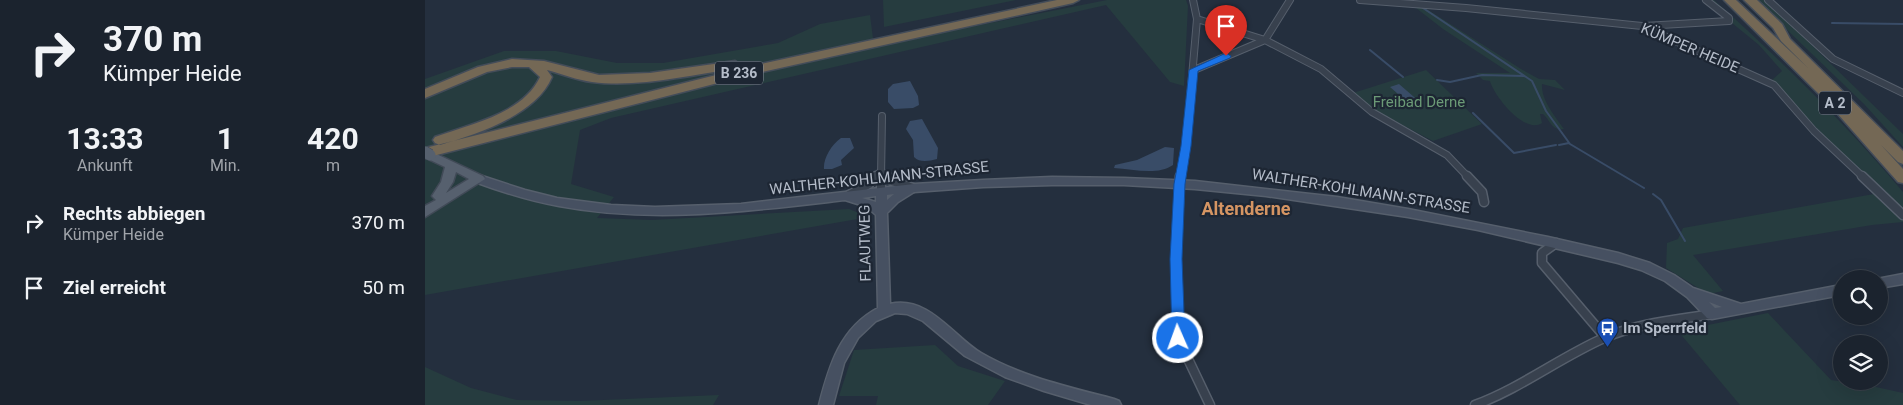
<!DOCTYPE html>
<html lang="de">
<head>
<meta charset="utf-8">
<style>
	:root { --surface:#1b232e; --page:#242b36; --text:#f1f3f6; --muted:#a0a4aa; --line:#39404a }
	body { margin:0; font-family:Roboto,sans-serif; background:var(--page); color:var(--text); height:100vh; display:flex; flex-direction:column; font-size:19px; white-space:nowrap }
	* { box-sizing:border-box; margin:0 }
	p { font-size:16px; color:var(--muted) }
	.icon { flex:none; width:28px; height:28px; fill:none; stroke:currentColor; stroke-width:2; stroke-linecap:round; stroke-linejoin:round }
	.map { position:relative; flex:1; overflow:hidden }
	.details { display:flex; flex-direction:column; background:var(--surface); width:425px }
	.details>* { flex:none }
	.hud { background:#1b232e; color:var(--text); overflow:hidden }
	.fabs { position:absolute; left:1408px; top:270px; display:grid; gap:10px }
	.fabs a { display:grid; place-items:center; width:55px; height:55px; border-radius:50%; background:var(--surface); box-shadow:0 5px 20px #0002,0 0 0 1px var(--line); font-size:25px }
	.pin { position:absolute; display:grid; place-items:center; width:42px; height:42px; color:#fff; margin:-51px -21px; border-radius:50% 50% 50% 0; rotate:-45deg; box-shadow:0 0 5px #0007 }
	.pin .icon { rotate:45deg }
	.me { position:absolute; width:55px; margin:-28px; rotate:358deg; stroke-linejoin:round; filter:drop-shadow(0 0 4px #0008) }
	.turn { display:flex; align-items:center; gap:18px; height:105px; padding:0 20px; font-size:22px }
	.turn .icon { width:65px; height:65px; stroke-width:2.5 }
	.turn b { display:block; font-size:35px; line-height:42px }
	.eta { display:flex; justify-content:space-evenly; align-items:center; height:85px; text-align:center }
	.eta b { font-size:30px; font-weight:700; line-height:35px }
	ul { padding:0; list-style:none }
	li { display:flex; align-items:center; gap:15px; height:65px; padding:0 20px }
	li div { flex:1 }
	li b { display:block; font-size:19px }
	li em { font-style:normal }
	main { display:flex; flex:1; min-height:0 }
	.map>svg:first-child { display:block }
	.green { fill:#263c3f }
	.water { fill:#394c67 }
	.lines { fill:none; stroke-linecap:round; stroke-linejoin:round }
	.stream { stroke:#394c67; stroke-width:2 }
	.street-far1-casing { stroke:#565f6c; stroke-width:8 }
	.street-casing { stroke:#565f6c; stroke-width:11 }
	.secondary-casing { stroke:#565f6c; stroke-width:3 }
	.primary-casing { stroke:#414a57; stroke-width:3 }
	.highway-casing { stroke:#434c59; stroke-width:3 }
	.street-far1 { stroke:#38414e; stroke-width:6 }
	.street { stroke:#38414e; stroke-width:8 }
	.secondary { fill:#465061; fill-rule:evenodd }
	.primary { fill:#56606e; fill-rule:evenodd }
	.highway { fill:#746855; fill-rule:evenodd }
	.primary-bridge-casing { stroke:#414a57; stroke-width:12; stroke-linecap:butt }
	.primary-bridge { stroke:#56606e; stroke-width:11 }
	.route { fill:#1a73e8; stroke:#114b97 }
	.labels { text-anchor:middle; stroke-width:4.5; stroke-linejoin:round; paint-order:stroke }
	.shield { fill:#1d2633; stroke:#878f9c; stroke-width:1 }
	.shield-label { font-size:14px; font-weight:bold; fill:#b4bcc9 }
	.street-label { font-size:15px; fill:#b4bcc9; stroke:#1d2633 }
	.park-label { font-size:15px; fill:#6b9a76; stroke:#1d2633 }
	.poi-label { font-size:15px; font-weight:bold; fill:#b4bcc9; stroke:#1d2633; text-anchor:start }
	.quarter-label { font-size:18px; font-weight:bold; fill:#d59563; stroke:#1d2633 }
</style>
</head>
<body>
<main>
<section class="details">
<div class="hud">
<div class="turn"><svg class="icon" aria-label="right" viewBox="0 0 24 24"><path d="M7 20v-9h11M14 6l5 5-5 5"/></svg><div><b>370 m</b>Kümper Heide</div></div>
</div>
<div class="eta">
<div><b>13:33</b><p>Ankunft</p></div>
<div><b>1</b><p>Min.</p></div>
<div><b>420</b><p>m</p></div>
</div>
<ul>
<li><svg class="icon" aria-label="right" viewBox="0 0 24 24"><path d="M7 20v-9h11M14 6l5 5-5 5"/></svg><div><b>Rechts abbiegen</b><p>Kümper Heide</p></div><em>370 m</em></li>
<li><svg class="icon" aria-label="arrive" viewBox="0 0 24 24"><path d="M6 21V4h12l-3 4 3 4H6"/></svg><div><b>Ziel erreicht</b></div><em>50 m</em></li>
</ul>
</section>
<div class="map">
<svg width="1478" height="405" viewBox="0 0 1478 405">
	<rect width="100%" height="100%" fill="#242f3e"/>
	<!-- green -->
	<path class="green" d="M458 0H591L459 27Z
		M682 0H761L763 6 759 86 745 82 681 5 186 118 155 130 146 184 189 197 172 218 227 220 424 209 444 217 0 295V79L79 51H131L192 63H238L353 43 395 24 445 15 449 46Z
		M1284 0H1289C1356 60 1420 123 1478 192V211L1411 148 1346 81 1357 71 1334 45 1307 23 1308 20Z
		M1331 0H1340L1478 134V147L1439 104Z
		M997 6 1096 69 1114 79 1130 80 1140 90 1117 84C1116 100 1130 116 1139 129 1126 131 1126 121 1118 114H1115L1117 123C1100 135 1069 96 1065 81L1058 80 1051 73H1085L1018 29 991 8Z
		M1001 70 1057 124 1008 141 945 108 928 93Z
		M1449 194 1478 219V222L1447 225 1268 255 1298 291 1283 294 1241 268 1242 243 1253 239 1258 228Z
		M1343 313 1406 380 1442 385 1478 393V405H1315L1253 331Z
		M510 345 533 366 580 381 563 405H451L453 396H414L429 350Z
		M0 367 46 388 92 400 155 401 294 395 288 405H0Z"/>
	<!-- water -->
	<path class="water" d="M485 81 493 96 494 105 488 108 469 109 463 102V89L468 84Z
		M974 84 996 103 987 106 965 87Z
		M497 119 513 148 512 159C504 161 495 163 489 157L488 140 481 129 485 121Z
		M416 138H425L429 148 416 160 417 165 407 169H399C398 159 406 145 416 138Z
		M740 147 749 148 748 165C732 176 708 169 689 168L690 165 712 160Z"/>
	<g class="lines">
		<!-- stream -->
		<path class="stream" d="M998 8 1107 81 1121 111 1145 144 1219 188
			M1407 23 1478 24
			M945 50 978 77
			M1012 80 1025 82 1057 75 1099 76
			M1048 113 1089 153 1131 145
			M1134 145 1144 143
			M1228 194 1236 200 1260 241"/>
		<defs>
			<path id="street-far1" d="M935 0 1041 8 1217 26 1349 85 1389 131 1438 177
				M1343 0 1408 59 1478 93
				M772 19 840 40 896 69 947 112 1022 155 1043 177
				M1219 26 1304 21V18L1281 0
				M769 70 840 40 865 0
				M456 171 463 177
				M450 177 456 171
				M456 177 457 116
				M755 177 761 146 772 19 768 0"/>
			<path id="street" d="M462 176 467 181 488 188
				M755 176 751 259 753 338 785 405
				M1042 176 1057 192 1059 202
				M1437 176 1478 215
				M456 192V176
				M424 195 444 184 451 176
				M1131 243 1117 253V263L1180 337
				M1050 405C1096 388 1134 358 1179 338 1213 323 1251 320 1287 314"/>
			<path id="secondary" d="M54 175 100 190 132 198 186 205 230 207 316 204 489 184 558 180 627 177 699 178 770 181 912 197 983 209 1123 237 1193 253 1225 263 1249 275 1268 288 1316 304 1416 285V295L1287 319 1282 318 1262 297 1240 281 1216 270 1193 263 1053 230 983 217 841 196 770 189 699 185H627L558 187 489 192 473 202 462 213 465 304C503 295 528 336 556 353 597 377 644 387 689 399L694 401 696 405H666L619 391 580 377 540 356 498 321 482 314 470 313 451 321 433 338 419 363 408 405H394C404 366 415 328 453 308L451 215 442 207 420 200C325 211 229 224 134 206 105 201 77 192 50 182L49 179ZM469 194 462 200V195ZM451 196V202L437 198ZM1284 302 1297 307 1290 308Z
				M1478 274V284L1454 288V279H1452Z"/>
			<path id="primary" d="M5 151 58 176 60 179 0 217V206L11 200 7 196 16 182 20 167 1 158 0 154ZM31 172 44 179 21 193 28 182Z"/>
			<path id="highway" d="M632 0H654L648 3 332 73 0 158V148L331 65Z
				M1299 0H1311L1383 68 1356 41 1348 28 1319 0H1332L1357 24 1365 39 1478 151V164L1473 162 1456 145 1478 169V183L1473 182 1404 104Z
				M87 59 119 61 174 75 225 73 310 61 316 65 310 69C264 75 213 88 167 82 152 80 137 74 122 70L127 77C111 115 53 134 15 145L10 143 8 140 10 137C45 124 98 114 115 77L104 67H87L62 72 0 98V89L53 67Z"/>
		</defs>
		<!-- street-far1 casing -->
		<use href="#street-far1" class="street-far1-casing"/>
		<!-- street casing -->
		<use href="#street" class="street-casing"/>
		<!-- secondary casing -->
		<use href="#secondary" class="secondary-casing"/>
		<!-- primary casing -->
		<use href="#primary" class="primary-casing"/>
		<!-- highway casing -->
		<use href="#highway" class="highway-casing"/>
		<!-- street-far1 -->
		<use href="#street-far1" class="street-far1"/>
		<!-- street -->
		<use href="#street" class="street"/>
		<!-- secondary -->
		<use href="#secondary" class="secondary"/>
		<!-- primary -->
		<use href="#primary" class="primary"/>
		<!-- highway -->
		<use href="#highway" class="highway"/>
		<defs>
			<path id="primary-bridge" d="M0 152 5 155"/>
		</defs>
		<!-- primary-bridge casing -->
		<use href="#primary-bridge" class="primary-bridge-casing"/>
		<!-- primary-bridge -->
		<use href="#primary-bridge" class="primary-bridge"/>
	</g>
	<!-- route -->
	<path class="route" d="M801 53 806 56 805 58 773 71 766 146 760 184 757 259 760 338 758 341H749L747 338 745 259 749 184 756 146 764 70Z"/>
	<!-- icons -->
	<defs>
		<symbol id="bus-pin" viewBox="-11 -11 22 30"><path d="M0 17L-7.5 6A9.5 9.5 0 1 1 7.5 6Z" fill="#1a4fb4" stroke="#1d2633"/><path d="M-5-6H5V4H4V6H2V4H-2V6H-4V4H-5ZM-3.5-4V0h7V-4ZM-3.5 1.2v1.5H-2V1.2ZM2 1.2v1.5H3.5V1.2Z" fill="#fff"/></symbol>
	</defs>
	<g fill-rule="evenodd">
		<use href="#bus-pin" x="1170" y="316" width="25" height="34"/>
	</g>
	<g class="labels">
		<!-- shield labels -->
		<g class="shield">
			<rect x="290" y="61.5" width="48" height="23" rx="4"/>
			<rect x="1394" y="91.5" width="32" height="23" rx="4"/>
		</g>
		<g class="shield-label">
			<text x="314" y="78">B 236</text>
			<text x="1410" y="108">A 2</text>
		</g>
		<!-- street labels -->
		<g class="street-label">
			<text transform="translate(1265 48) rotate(23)" y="5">KÜMPER HEIDE</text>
			<text transform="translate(454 178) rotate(-6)" y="5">WALTHER-KOHLMANN-STRASSE</text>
			<text transform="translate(936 191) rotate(9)" y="5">WALTHER-KOHLMANN-STRASSE</text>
			<text transform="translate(440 243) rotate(-91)" y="5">FLAUTWEG</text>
		</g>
		<!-- park labels -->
		<g class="park-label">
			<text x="994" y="107">Freibad Derne</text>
		</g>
		<!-- poi labels -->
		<g class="poi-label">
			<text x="1198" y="333">Im Sperrfeld</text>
		</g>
		<!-- quarter labels -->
		<g class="quarter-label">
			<text x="821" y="215">Altenderne</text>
		</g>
	</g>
</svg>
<div class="fabs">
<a><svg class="icon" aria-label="search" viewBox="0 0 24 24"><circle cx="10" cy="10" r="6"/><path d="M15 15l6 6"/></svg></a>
<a><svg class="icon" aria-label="layers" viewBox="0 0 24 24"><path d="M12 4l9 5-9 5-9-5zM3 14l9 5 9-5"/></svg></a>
</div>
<div class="pin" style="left:801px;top:56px;background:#d93025"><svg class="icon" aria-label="arrive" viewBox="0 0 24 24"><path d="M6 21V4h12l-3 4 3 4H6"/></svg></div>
<svg class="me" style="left:753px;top:338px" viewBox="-20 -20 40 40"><circle r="17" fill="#1a73e8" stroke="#fff" stroke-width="3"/><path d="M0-11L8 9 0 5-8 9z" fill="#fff"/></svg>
</div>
</main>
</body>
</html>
